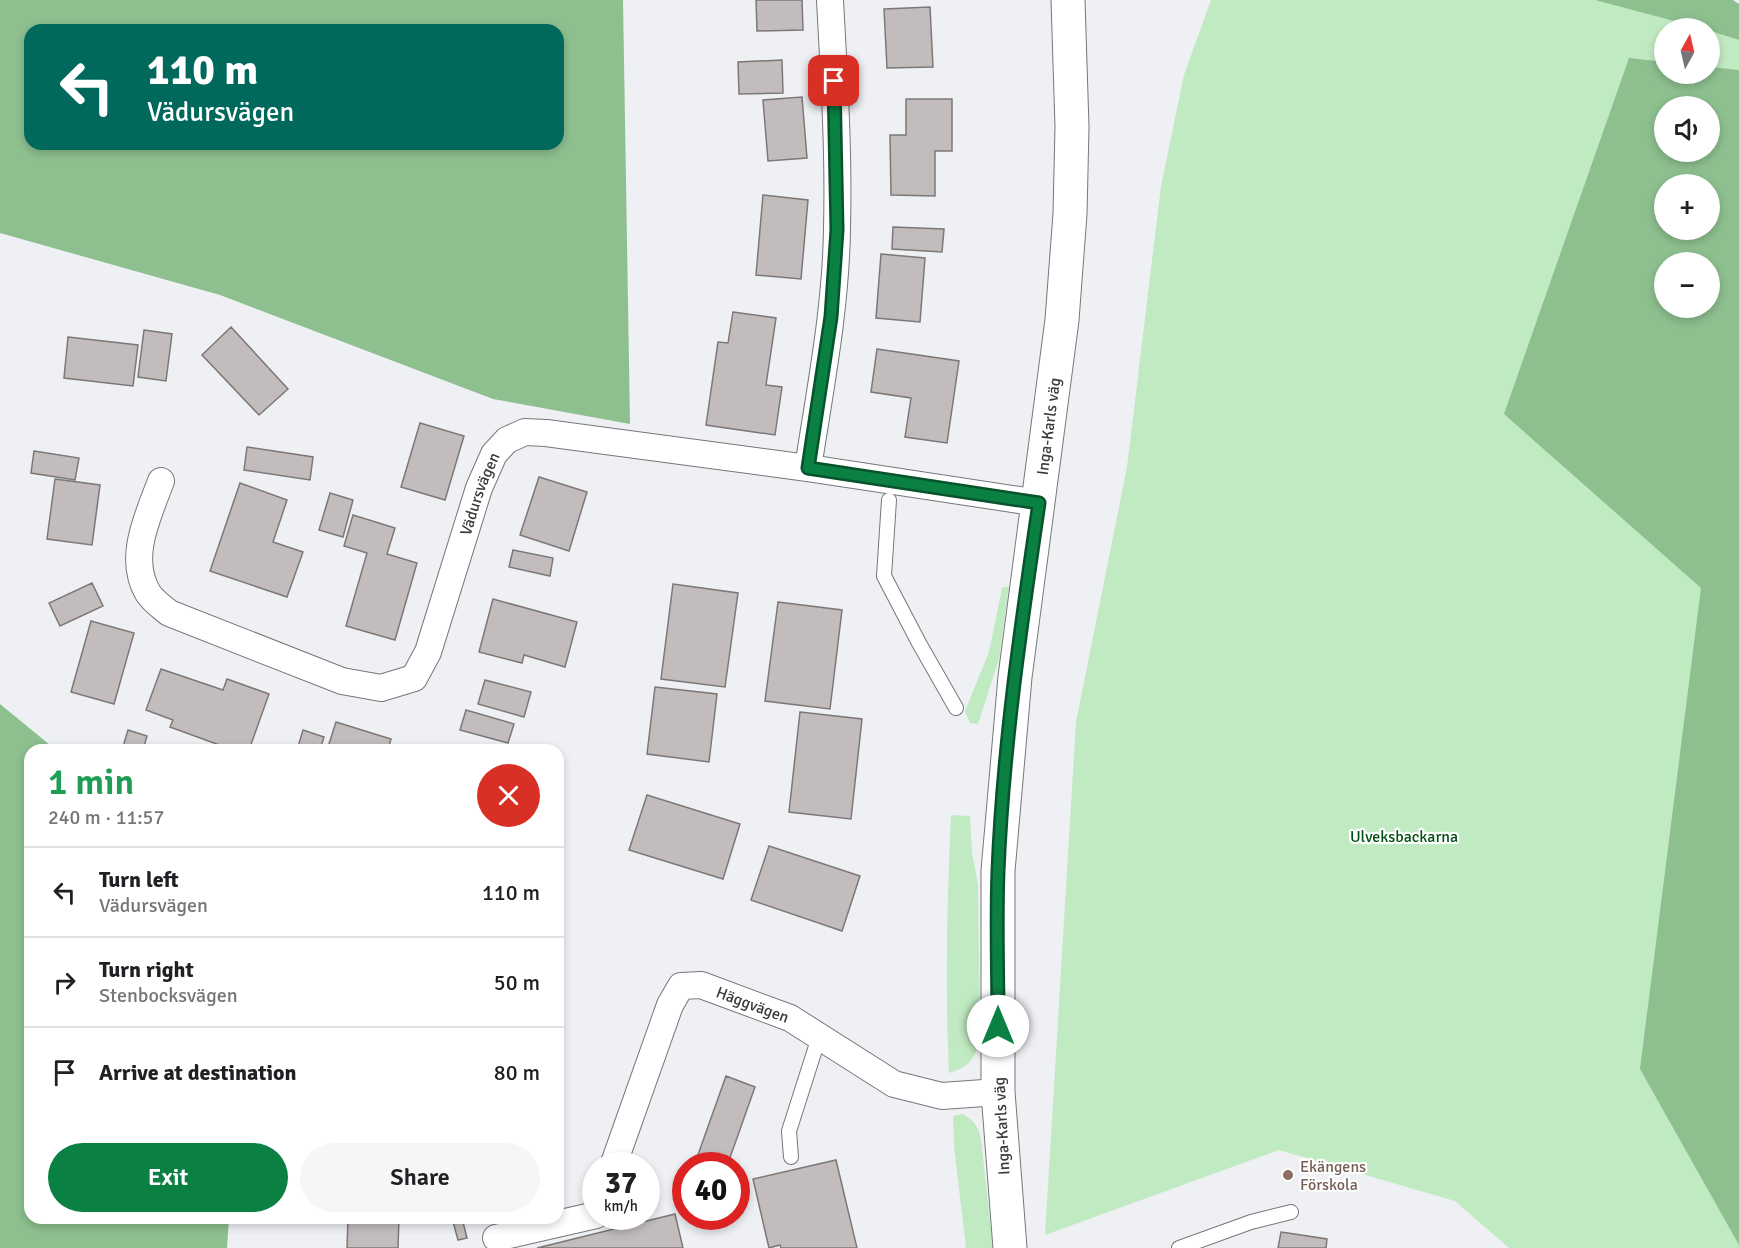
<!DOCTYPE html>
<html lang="en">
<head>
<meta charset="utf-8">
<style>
	:root { --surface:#fff; --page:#f6f6f6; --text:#202124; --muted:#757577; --line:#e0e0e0; --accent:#0b8043 }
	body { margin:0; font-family:Signika,sans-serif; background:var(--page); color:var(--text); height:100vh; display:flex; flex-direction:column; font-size:22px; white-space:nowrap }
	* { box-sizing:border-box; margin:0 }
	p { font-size:20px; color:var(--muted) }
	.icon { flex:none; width:33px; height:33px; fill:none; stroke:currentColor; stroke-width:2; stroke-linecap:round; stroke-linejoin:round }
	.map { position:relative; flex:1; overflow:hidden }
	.drawer { position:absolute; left:24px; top:744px; width:540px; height:480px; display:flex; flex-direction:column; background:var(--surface); border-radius:18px; box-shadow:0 3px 9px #0003 }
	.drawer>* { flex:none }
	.guide { position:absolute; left:24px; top:24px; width:540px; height:126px; border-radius:18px; box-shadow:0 3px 9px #0003; background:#00695c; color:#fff; overflow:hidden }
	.needle { width:39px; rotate:8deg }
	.controls { position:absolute; left:1654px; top:18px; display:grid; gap:12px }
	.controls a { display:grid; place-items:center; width:66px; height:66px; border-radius:50%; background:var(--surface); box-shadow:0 3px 9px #0003; font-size:30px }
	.speed { position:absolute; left:582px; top:1152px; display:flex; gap:12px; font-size:30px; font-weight:700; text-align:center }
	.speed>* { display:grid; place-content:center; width:78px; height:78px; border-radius:50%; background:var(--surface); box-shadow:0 3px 9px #0003; line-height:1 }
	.speed small { font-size:15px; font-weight:400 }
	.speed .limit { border:9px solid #d22; background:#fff; color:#111 }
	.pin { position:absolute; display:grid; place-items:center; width:51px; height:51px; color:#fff; margin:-26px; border-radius:12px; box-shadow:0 3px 9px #0006 }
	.me { position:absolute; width:66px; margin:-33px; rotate:0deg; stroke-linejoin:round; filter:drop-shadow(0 0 4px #0008) }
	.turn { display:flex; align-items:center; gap:21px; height:126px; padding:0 24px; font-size:27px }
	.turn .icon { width:78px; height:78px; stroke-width:2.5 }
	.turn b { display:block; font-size:42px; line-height:51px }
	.round { display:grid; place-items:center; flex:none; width:63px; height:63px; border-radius:32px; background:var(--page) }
	.head { display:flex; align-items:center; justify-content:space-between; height:102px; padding:0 24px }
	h1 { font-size:36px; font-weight:600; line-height:45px; color:#1e9e55 }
	.primary-button { display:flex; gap:12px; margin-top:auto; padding:12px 24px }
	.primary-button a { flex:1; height:69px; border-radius:36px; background:var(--accent); color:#fff; font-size:24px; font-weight:600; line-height:69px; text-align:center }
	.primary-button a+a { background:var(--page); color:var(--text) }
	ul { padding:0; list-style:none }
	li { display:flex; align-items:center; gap:18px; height:90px; padding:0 24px; border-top:2px solid var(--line) }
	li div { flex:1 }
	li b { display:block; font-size:22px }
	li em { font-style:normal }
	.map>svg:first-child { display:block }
	.green { fill:#c0eac1; fill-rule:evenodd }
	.forest { fill:#8dbf8f; fill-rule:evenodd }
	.building { fill:#c2bdbc; stroke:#7c7877; stroke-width:1.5 }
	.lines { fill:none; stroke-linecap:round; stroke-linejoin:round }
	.lane-casing { stroke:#75777a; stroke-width:16 }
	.street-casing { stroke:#75777a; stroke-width:28 }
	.secondary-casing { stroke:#75777a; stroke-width:35 }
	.lane { stroke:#fff; stroke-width:14 }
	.street { stroke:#fff; stroke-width:26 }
	.secondary { stroke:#fff; stroke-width:33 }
	.route-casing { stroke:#07532c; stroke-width:15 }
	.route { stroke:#0b8043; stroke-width:10 }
	.education-dot { fill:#8d6e63; stroke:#fdfefe; stroke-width:2 }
	.labels { text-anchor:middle; stroke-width:4.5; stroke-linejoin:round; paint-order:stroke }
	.street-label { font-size:16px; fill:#393a3c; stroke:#fdfefe }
	.park-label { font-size:16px; fill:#004e12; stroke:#fdfefe }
	.education-label { font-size:16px; fill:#785e54; stroke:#fdfefe; text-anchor:start }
</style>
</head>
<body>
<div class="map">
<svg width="1739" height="1248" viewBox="0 0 1739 1248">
	<rect width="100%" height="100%" fill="#eef0f4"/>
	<!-- green -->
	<path class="green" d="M1211 0H1595L1700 28H1665V74H1710V31L1739 40V1248H1509L1455 1201 1279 1150 1045 1235 1076 722 1127 467 1161 186 1184 75ZM1665 106H1710V152H1665ZM1665 184H1710V230H1665ZM1665 262H1710V308H1665Z
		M1009 586 999 659 978 724 970 723 965 711 989 652 1002 588Z
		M951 815 970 816 972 853 978 885 980 1033C977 1056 972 1066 949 1073 945 987 947 901 951 815Z
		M962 1114C974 1120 978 1126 981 1139L993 1248H966L954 1146 953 1116Z"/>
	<!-- forest -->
	<path class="forest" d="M0 0H623L630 424 493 399 220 295 0 233ZM30 30H558V144H30Z
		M1595 0H1733L1739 4V40L1710 31V28H1700Z
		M1629 58 1665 62V74H1710V67L1739 70V1245L1640 1069 1701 588 1504 414ZM1665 106H1710V152H1665ZM1665 184H1710V230H1665ZM1665 262H1710V308H1665Z
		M0 704 56 750H30V1218H229L227 1248H0Z"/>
	<!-- building -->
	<path class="building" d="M756 0H802L803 30 757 31Z
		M930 7 933 67 887 68 884 9Z
		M782 60 783 93 739 94 738 62Z
		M802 97 807 158 768 161 763 100Z
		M906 99H952V151H935V196L891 195 890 135H906Z
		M763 195 808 200 801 279 756 275Z
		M893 227 944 229 942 252 892 249Z
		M881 254 925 258 920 322 876 318Z
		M733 312 776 318 766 385 782 387 775 435 706 425 718 342 728 343Z
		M231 327 288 389 259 415 202 355Z
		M144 330 172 334 166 381 138 377Z
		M68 337 138 345 133 386 64 378Z
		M877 349 959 361 947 443 905 437 911 398 871 392Z
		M420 423 464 436 445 500 401 487Z
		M247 447 313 457 310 480 244 470Z
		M34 451 79 458 75 480 31 473Z
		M539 477 587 492 569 551 520 535Z
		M55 479 100 485 92 545 47 539Z
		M240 483 287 500 273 542 303 552 287 597 210 571Z
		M330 493 353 500 343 537 319 530Z
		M353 515 395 528 387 554 417 563 395 640 346 626 367 553 344 546Z
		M513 550 553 558 550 576 509 567Z
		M92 583 103 606 60 626 49 603Z
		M673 584 738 593 725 687 661 679Z
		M493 599 577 622 565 667 524 655 522 663 479 652Z
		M778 602 842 610 830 709 765 701Z
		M91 621 134 633 114 704 71 692Z
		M161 669 223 690 227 679 269 694 249 750H233L170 727 173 720 146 710Z
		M485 680 531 692 524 717 478 704Z
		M655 687 717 694 709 762 647 754Z
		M466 710 514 724 508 743 460 730Z
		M800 712 862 719 851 819 789 812Z
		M336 722 391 739 388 750H327Z
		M128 730 147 736 143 750H122Z
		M303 730 324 737 320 750H297Z
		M647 795 740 824 723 879 629 850Z
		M769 846 860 876 842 931 751 900Z
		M726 1076 755 1087 727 1166H694Z
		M836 1160 857 1248H781L780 1245 769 1248 753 1179Z
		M675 1214 683 1248H537Z
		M348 1218H399L398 1248H347Z
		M452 1218H462L467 1238 458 1240Z
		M1281 1232 1327 1239 1326 1248H1278Z"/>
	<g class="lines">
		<defs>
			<path id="lane" d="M889 500 884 576 919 643 956 708
				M791 1157 789 1131 819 1037
				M1179 1248 1251 1222 1291 1212"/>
			<g id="street">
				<path d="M808 468C820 389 836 309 837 228 839 152 834 76 830 0"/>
				<path id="s1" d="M161 481C148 516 127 558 148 593 153 601 162 607 169 613L342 681 381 688 414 678 428 652 479 488 494 454 507 440 525 432 546 433 808 468 1039 503"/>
				<path id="s2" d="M613 1166 670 1005 681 986 701 985 790 1018 894 1084 942 1096 998 1092"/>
				<path d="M496 1238 596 1215"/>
			</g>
			<g id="secondary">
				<path id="s3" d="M1010 1248 998 1092V871L1015 677 1062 320 1070 214 1072 127 1068 0"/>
			</g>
		</defs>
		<!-- lane casing -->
		<use href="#lane" class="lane-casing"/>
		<!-- street casing -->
		<use href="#street" class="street-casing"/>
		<!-- secondary casing -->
		<use href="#secondary" class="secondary-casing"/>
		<!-- lane -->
		<use href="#lane" class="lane"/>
		<!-- street -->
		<use href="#street" class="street"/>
		<!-- secondary -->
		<use href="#secondary" class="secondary"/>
	</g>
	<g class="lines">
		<defs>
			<path id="route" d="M834 81 837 230 831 317 808 468 1039 503C1021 625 1003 748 998 871 996 922 998 974 998 1026"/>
		</defs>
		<!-- route casing -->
		<use href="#route" class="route-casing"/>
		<!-- route -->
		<use href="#route" class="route"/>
	</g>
	<!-- markers -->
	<circle class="education-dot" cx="1288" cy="1175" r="6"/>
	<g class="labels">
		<!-- street labels -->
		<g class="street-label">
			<text dy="6" stroke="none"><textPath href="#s3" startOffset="825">Inga-Karls väg</textPath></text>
			<text dy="6" stroke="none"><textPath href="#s1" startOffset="602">Vädursvägen</textPath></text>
			<text dy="6" stroke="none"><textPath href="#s2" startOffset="268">Häggvägen</textPath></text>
			<text transform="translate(1001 1126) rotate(-93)" y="6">Inga-Karls väg</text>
		</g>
		<!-- park labels -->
		<g class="park-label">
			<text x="1404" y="842">Ulveksbackarna</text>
		</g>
		<!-- education labels -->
		<g class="education-label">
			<text x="1300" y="1172">Ekängens<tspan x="1300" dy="18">Förskola</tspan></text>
		</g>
	</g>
</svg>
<div class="controls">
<a><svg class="needle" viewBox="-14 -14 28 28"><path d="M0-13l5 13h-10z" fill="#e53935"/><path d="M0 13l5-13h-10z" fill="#757577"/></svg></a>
<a><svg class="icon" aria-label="sound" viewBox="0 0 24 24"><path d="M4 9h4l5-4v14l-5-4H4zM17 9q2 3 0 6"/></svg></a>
<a>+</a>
<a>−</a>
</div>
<div class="speed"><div>37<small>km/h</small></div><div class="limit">40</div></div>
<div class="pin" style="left:834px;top:81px;background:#d93025"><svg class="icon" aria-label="arrive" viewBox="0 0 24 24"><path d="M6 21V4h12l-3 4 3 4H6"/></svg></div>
<svg class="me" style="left:998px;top:1026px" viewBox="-20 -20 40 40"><circle r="19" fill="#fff"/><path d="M0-13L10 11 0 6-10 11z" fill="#0b8043"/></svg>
<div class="guide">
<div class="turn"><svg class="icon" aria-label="left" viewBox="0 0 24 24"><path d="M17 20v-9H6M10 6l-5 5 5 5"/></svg><div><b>110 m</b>Vädursvägen</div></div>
</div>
<section class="drawer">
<div class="head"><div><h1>1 min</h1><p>240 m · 11:57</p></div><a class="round" style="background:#d93025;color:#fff"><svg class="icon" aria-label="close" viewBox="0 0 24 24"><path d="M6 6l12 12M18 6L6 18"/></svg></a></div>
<ul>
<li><svg class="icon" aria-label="left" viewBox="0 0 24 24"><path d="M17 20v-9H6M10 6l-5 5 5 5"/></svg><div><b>Turn left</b><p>Vädursvägen</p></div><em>110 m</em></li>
<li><svg class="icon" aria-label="right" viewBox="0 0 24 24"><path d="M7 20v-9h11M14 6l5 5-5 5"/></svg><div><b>Turn right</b><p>Stenbocksvägen</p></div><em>50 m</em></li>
<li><svg class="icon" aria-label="arrive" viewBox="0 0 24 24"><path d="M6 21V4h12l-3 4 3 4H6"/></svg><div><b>Arrive at destination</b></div><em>80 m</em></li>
</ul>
<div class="primary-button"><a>Exit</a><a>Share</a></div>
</section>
</div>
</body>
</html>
